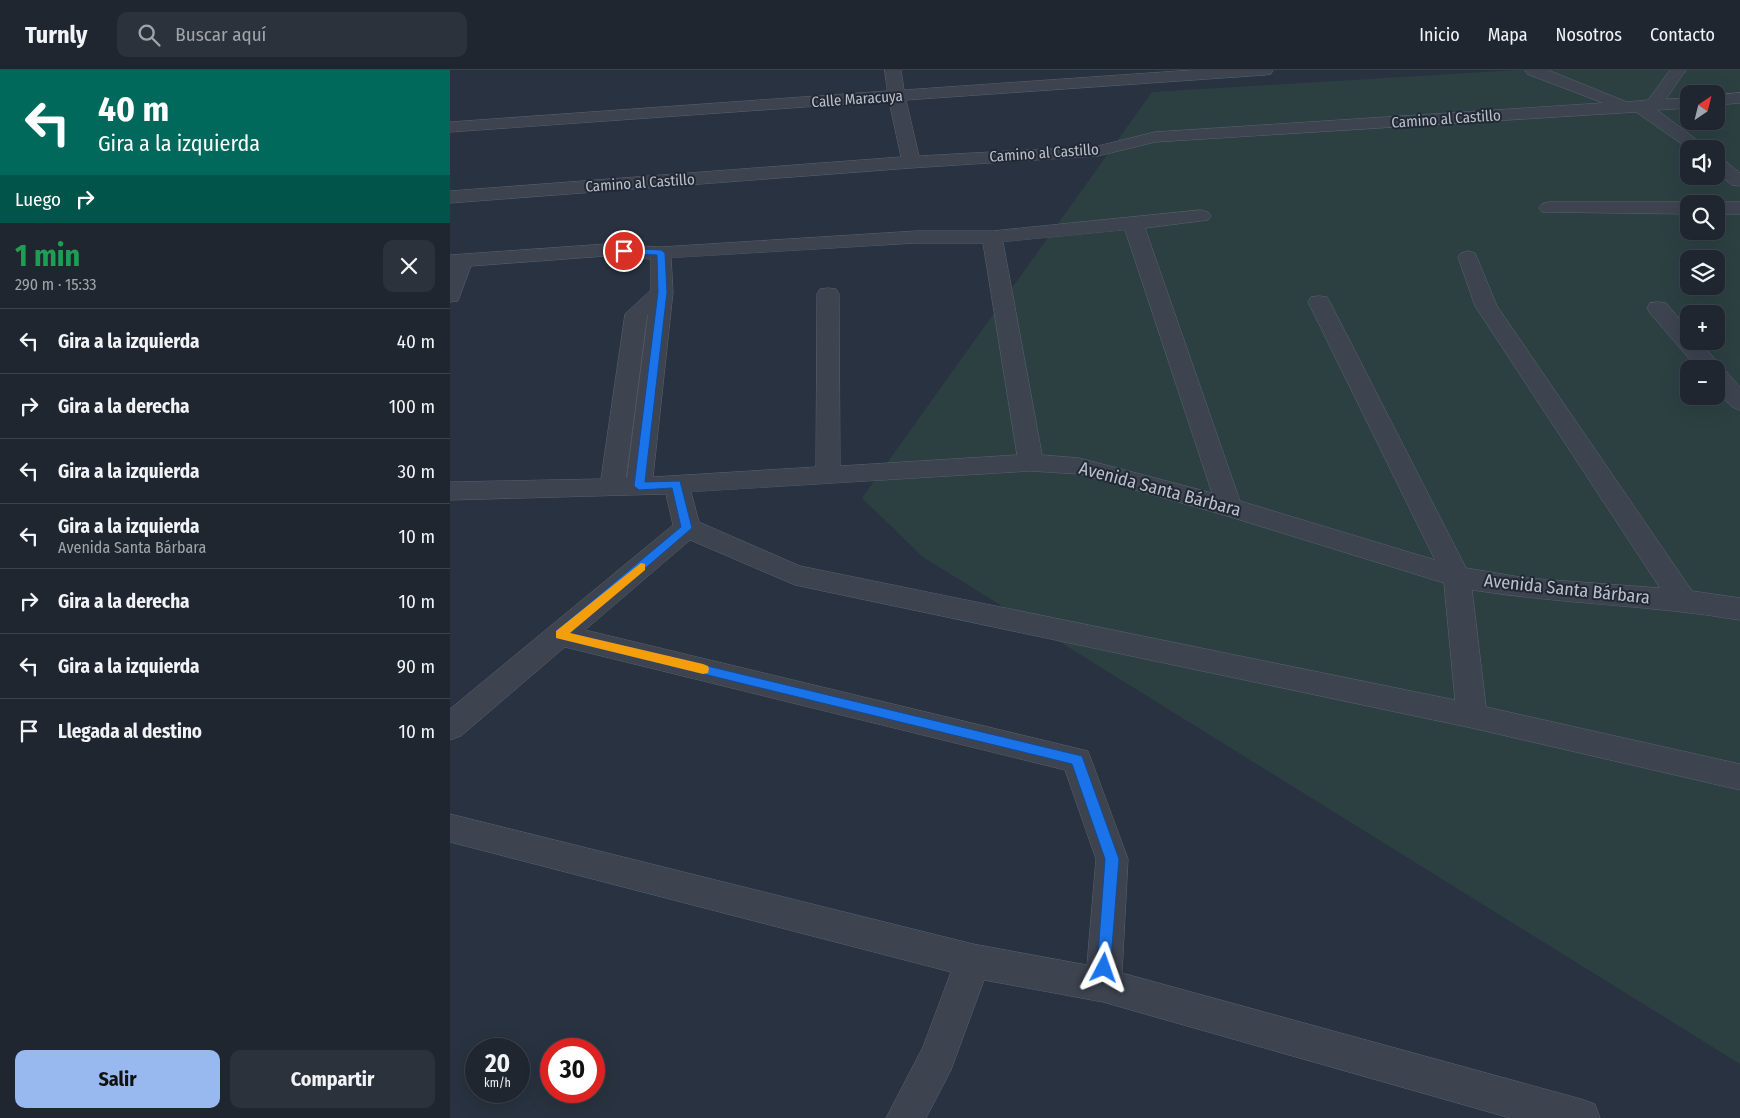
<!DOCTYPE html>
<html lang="es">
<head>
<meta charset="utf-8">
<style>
	:root { --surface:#1f2630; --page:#2c323c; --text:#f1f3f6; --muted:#a1a5ab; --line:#3c434c; --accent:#98b9f0 }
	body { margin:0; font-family:"Fira Sans Condensed",sans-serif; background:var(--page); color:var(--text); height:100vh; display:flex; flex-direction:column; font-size:19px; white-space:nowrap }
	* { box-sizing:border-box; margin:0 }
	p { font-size:16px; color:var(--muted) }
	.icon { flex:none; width:28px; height:28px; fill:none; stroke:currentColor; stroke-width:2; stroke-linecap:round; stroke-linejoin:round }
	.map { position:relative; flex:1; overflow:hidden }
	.panel { display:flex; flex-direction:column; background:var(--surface); width:450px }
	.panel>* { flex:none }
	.hud { background:#00695c; color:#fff; overflow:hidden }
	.needle { width:32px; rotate:35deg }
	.buttons { position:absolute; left:1230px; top:15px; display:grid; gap:10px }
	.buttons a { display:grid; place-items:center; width:45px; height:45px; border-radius:10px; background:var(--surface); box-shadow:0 5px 20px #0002,0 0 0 1px var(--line); font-size:25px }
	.speed { position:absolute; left:15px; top:968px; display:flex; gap:10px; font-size:25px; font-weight:700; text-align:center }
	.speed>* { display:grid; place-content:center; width:65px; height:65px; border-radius:50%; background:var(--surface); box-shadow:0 5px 20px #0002,0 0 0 1px var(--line); line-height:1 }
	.speed small { font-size:12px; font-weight:400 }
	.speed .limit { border:8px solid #d22; background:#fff; color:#111 }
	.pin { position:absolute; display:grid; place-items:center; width:42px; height:42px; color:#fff; margin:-21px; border:2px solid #fff; border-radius:50%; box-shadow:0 1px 5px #0007 }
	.me { position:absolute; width:55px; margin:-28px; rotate:4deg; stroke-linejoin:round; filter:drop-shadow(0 0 4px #0008) }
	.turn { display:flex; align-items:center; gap:18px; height:105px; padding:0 15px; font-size:22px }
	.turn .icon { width:65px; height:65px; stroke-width:2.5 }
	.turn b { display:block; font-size:35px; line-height:42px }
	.then { display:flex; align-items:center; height:48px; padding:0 15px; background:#0003; gap:10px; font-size:19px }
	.round { display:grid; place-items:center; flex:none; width:52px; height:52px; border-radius:10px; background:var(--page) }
	.headline { display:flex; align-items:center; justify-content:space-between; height:85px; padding:0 15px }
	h1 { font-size:30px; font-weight:700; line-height:38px; color:#1e9e55 }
	.button { display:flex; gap:10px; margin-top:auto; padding:10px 15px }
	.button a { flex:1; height:58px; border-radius:10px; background:var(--accent); color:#111; font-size:20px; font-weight:700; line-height:58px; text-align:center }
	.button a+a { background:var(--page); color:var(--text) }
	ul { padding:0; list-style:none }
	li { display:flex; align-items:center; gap:15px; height:65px; padding:0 15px; border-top:1px solid var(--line) }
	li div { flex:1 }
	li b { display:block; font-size:19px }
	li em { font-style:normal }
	header { display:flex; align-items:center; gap:30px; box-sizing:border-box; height:70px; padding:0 25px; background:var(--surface); border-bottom:1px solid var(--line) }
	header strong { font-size:24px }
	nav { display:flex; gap:28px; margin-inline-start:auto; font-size:18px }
	.search { width:350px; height:45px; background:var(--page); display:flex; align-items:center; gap:12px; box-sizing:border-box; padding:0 18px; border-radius:10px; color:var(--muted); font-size:19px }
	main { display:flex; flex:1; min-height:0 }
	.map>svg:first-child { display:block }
	.green { fill:#2c4042; fill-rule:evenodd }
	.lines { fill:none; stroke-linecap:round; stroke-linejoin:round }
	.minor-casing { stroke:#5a626d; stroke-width:1 }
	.minor { fill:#3d4450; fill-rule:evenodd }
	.route { fill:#1a73e8; stroke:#114b97 }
	.slow { fill:#f59e0b }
	.labels { text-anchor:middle; stroke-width:4; stroke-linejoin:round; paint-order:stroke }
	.far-street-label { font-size:15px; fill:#b9c0ca; stroke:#212935 }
	.street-label { font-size:18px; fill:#b9c0ca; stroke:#212935 }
</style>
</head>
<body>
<header>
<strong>Turnly</strong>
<div class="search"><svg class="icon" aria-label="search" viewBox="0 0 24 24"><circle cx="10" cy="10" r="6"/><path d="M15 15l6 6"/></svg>Buscar aquí</div>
<nav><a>Inicio</a><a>Mapa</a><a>Nosotros</a><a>Contacto</a></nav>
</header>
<main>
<section class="panel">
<div class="hud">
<div class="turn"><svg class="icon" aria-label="left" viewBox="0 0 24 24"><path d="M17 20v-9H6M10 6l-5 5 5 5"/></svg><div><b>40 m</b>Gira a la izquierda</div></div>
<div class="then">Luego<svg class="icon" aria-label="right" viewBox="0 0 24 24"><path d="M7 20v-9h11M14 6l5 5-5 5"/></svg></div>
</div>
<div class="headline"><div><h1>1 min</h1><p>290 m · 15:33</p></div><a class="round"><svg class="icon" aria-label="close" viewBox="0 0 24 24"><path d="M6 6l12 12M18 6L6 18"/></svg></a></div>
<ul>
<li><svg class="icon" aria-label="left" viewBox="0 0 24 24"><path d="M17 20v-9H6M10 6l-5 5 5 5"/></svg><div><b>Gira a la izquierda</b></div><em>40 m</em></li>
<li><svg class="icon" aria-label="right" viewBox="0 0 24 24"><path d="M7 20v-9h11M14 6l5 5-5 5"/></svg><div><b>Gira a la derecha</b></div><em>100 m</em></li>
<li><svg class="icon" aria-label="left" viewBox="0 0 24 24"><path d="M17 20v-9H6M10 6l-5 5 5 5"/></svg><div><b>Gira a la izquierda</b></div><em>30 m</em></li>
<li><svg class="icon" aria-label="left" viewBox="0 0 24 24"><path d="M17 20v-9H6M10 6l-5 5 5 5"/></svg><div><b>Gira a la izquierda</b><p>Avenida Santa Bárbara</p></div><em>10 m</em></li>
<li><svg class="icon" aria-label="right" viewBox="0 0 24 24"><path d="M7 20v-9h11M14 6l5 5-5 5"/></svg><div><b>Gira a la derecha</b></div><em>10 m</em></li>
<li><svg class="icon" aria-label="left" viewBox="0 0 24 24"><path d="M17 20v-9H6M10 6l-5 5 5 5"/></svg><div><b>Gira a la izquierda</b></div><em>90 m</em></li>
<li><svg class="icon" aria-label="arrive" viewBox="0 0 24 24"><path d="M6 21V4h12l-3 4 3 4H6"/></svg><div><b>Llegada al destino</b></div><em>10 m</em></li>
</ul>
<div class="button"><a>Salir</a><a>Compartir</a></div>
</section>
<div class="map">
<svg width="1290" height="1048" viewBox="0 0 1290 1048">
	<rect width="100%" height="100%" fill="#293240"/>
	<!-- green -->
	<path class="green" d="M1068 0H1290V994L473 487 412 428 702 22ZM1239 24H1266V51H1239ZM1239 79H1266V106H1239ZM1239 134H1266V161H1239ZM1239 189H1266V216H1239ZM1239 244H1266V271H1239ZM1239 299H1266V326H1239Z"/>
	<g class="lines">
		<defs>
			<path id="minor" d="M435 0H451L454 20 743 0H823L821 4 815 5 456 30 469 86 648 76 705 62 1153 33 1077 4 1075 0H1098L1177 32 1198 30 1220 0H1236L1216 29 1239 28V38L1207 40 1259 79H1239L1186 42 705 72 648 86 461 98 0 133V121L451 87 439 31 0 62V52L437 21Z
				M1290 23V33L1266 35V25Z
				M1266 87 1273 89 1290 103V116L1282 115 1266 102Z
				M1099 132H1239L1245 134H1239V144L1092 142 1089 138 1092 134Z
				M1266 132H1290V144H1266V134H1260Z
				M751 140 758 142 761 146 758 150 695 158 790 431 985 490 858 232 861 227 869 226 877 227 880 232 1016 498 1076 508 1210 518 1025 236 1008 187 1011 183 1018 181 1025 183 1047 236 1242 521 1290 528V550C1201 535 1111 534 1022 520L1036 637 1290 694V720L1022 658 345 515 240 470 135 560 638 681 678 789 672 903 1131 1029 1145 1034 1150 1048H1060L653 932 534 910 501 1000 476 1048H436L473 977 501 902 0 772V744L523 874 637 895 646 789 615 700 115 577 11 666 0 670V639L223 455 216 424 0 430V412L151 409 175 244 201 220V189L156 186 21 196 8 231 0 232V185L156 174 211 177 466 161H542ZM675 160 762 423 629 388 592 385 553 172ZM466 173H533L567 385 390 396 389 224 386 219 378 218 370 219 367 224 366 397 203 407 223 222 221 188ZM198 244 177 408H176L197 246ZM581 401 629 404 774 445 994 513 1005 630 350 496 249 452 241 422Z
				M1208 232 1216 233 1239 260V271H1249L1290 317V340L1282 337 1266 320V299H1248L1200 243 1197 238 1200 233Z"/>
		</defs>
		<!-- minor casing -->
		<use href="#minor" class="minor-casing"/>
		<!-- minor -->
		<use href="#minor" class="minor"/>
	</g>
	<!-- route -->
	<path class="route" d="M174 178 211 180 215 183 217 222 195 412 230 411 242 458 120 563 632 686 669 789 660 902 654 905 649 902 647 898 655 789 622 694 106 568V561L231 457 222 418 189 420 184 416 208 222 207 185 172 183 170 181Z"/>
	<!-- slow -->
	<path class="slow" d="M191 493 195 494V500L120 563 253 594 258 596 259 599 258 603 253 604 106 568V561Z"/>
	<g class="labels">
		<!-- far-street labels -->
		<g class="far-street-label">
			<text transform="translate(407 29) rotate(-4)" y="5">Calle Maracuya</text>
			<text transform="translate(996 49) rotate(-4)" y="5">Camino al Castillo</text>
			<text transform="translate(594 83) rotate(-4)" y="5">Camino al Castillo</text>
			<text transform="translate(190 113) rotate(-4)" y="5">Camino al Castillo</text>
		</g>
		<!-- street labels -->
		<g class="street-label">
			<text transform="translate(710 419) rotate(15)" y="6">Avenida Santa Bárbara</text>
			<text transform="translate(1117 519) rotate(6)" y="6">Avenida Santa Bárbara</text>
		</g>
	</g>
</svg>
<div class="buttons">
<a><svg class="needle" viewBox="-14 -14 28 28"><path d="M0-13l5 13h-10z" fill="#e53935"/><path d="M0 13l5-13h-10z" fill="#a1a5ab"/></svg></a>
<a><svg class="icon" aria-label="sound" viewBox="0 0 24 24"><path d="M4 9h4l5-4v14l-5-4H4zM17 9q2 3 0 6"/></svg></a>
<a><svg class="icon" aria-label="search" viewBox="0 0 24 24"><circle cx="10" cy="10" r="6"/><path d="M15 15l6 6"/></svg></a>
<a><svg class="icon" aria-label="layers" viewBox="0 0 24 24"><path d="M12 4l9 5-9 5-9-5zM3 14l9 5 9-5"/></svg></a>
<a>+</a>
<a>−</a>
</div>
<div class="speed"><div>20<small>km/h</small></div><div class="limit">30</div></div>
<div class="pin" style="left:174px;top:181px;background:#d93025"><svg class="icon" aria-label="arrive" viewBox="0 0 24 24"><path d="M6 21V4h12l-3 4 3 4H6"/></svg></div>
<svg class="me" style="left:654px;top:898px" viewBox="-20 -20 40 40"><path d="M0-17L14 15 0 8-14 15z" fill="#1a73e8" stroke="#fff" stroke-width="4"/></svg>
</div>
</main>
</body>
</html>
